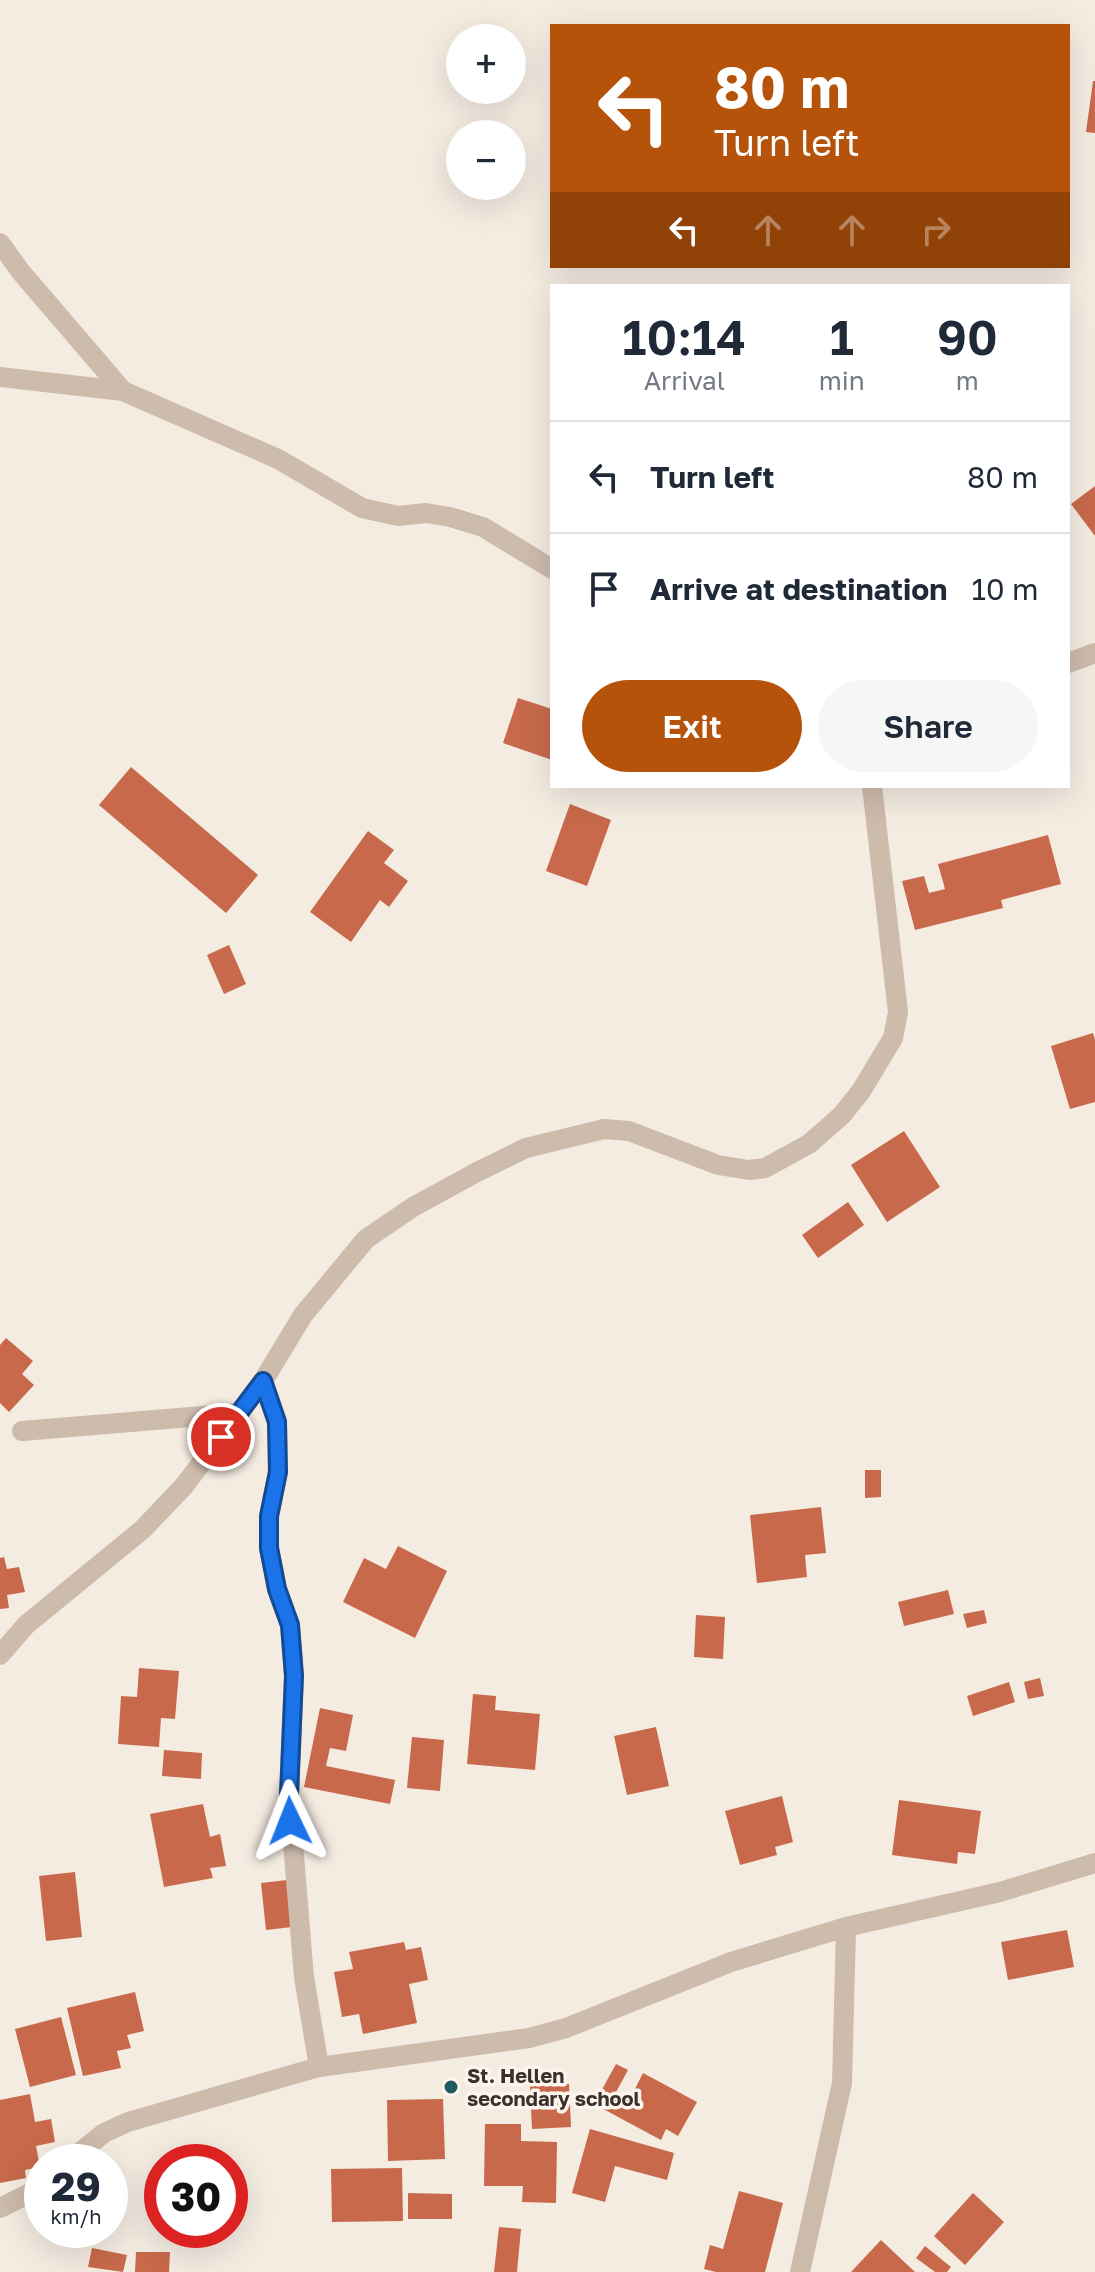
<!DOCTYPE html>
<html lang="en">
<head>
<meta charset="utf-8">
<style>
	:root { --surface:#fff; --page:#f6f6f7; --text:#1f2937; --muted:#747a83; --line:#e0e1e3; --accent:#b45309 }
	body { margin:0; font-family:"Golos Text",sans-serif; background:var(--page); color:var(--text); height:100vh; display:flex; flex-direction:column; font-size:30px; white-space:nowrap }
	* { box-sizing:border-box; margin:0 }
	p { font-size:26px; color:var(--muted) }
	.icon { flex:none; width:44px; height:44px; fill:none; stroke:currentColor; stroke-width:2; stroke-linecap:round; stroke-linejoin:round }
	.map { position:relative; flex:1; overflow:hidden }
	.sheet { position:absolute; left:550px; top:284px; width:520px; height:504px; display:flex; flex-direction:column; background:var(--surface); border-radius:0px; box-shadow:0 8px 32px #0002 }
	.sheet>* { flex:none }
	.guide { position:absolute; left:550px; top:24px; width:520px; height:244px; border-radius:0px; box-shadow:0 8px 32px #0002; background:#b45309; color:#fff; overflow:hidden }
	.buttons { position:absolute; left:446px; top:24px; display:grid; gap:16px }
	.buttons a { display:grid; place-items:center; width:80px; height:80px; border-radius:50%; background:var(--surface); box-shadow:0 8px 32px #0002; font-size:40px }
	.speed { position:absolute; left:24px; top:2144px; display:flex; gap:16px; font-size:40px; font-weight:700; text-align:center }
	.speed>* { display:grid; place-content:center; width:104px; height:104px; border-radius:50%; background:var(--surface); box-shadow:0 8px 32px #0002; line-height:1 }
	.speed small { font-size:20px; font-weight:400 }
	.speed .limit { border:12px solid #d22; background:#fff; color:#111 }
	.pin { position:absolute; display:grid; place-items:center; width:68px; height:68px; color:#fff; margin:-34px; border:4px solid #fff; border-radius:50%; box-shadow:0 2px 8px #0007 }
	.me { position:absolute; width:88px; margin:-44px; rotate:358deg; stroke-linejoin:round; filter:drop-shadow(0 0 6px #0008) }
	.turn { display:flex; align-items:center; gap:28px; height:168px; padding:0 32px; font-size:36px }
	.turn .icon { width:104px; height:104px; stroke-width:2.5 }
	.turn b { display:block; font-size:56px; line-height:68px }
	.lanes { display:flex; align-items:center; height:76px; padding:0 32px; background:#0003; justify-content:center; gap:40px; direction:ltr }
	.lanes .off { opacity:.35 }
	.eta { display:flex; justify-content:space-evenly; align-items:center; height:136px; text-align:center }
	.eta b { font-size:48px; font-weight:600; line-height:56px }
	.button { display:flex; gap:16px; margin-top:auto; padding:16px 32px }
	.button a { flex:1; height:92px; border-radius:48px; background:var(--accent); color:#fff; font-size:32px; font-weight:600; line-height:92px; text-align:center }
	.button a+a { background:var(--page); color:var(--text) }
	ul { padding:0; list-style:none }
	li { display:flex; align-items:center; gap:24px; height:112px; padding:0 32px; border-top:2px solid var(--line) }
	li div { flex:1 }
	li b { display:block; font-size:30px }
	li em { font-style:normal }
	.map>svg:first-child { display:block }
	.building { fill:#c8694b }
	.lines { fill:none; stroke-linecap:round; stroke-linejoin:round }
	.minor { stroke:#cdbbac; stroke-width:20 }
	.route-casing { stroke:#114b97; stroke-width:20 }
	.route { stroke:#1a73e8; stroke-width:14 }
	.poi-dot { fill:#1f5a5e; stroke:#fbf5ee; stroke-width:3 }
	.labels { text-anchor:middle; stroke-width:7; stroke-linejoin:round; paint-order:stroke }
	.poi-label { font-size:20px; font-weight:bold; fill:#3b302b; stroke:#fbf5ee; text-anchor:start }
</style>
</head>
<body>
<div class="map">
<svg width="1095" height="2272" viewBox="0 0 1095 2272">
	<rect width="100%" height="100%" fill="#f4ebe1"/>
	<!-- building -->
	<path class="building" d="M1093 81H1095V133L1086 132Z
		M1095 486V536L1071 504Z
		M518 698 552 709V760L503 743Z
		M131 767 258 875 226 913 99 805Z
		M570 804 611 820 587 886 546 871Z
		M368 831 394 850 384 863 408 881 389 907 380 900 351 942 310 912Z
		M1048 835 1061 884 1001 900 1003 908 915 930 902 881 924 876 929 893 945 889 938 864Z
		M229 945 246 984 224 994 207 955Z
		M1093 1033 1095 1040V1102L1070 1109 1051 1046Z
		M904 1131 940 1187 887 1222 851 1165Z
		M848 1202 864 1225 818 1258 802 1235Z
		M6 1338 33 1361 22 1374 34 1385 9 1412 0 1403V1345Z
		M865 1470H881V1497L865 1498Z
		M821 1507 826 1553 805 1555 807 1577 757 1583 750 1515Z
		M398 1546 447 1571 415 1638 343 1602 364 1558 386 1569Z
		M4 1557 7 1569 19 1567 25 1592 7 1595 9 1608 0 1609V1558Z
		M948 1590 954 1614 904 1626 898 1602Z
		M984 1610 987 1623 967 1628 963 1614Z
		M696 1615 725 1617 723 1659 694 1657Z
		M139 1668 179 1671 175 1719 161 1718 159 1747 118 1744 121 1696 137 1697Z
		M1040 1678 1044 1696 1028 1699 1024 1682Z
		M1009 1682 1015 1702 973 1716 967 1696Z
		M473 1694 496 1696 495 1710 540 1714 535 1770 467 1764Z
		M320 1708 353 1715 346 1751 330 1748 326 1766 395 1780 390 1804 304 1787Z
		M656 1727 669 1786 627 1795 614 1736Z
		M412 1737 444 1740 440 1791 407 1788Z
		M164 1750 202 1753 201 1779 162 1776Z
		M782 1796 793 1842 775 1847 777 1855 740 1865 725 1811Z
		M899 1800 981 1811 975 1854 958 1852 957 1864 892 1855Z
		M203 1804 210 1837 220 1834 226 1866 210 1868 213 1878 164 1887 150 1814Z
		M75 1872 82 1937 46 1941 39 1876Z
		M287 1880 292 1927 266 1930 261 1883Z
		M1067 1930 1074 1967 1008 1980 1001 1942Z
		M404 1942 406 1950 421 1947 428 1980 409 1984 417 2023 363 2034 359 2014 342 2017 334 1972 353 1969 349 1952Z
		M135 1992 144 2031 127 2035 131 2048 117 2051 121 2068 83 2076 67 2008Z
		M61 2017 76 2075 30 2087 15 2029Z
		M616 2064 628 2070 616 2092 630 2099 643 2073 697 2102 678 2136 666 2129 661 2140 594 2104Z
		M569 2084 571 2127 532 2129 530 2086Z
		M30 2094 35 2122 51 2119 55 2142 36 2146 40 2167 25 2170 26 2178 0 2183V2100Z
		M443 2099 445 2159 388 2161 387 2100Z
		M485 2124H521V2141L557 2142 556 2203 522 2202 523 2186H484Z
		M590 2129 674 2153 667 2180 615 2166 605 2202 572 2193Z
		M402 2168 403 2221 332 2222 331 2169Z
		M739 2191 783 2203 765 2272H716L704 2269 710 2245 723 2249Z
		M408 2193 452 2194V2219H408Z
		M973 2193 1004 2222 965 2265 934 2236Z
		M499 2227 521 2229 517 2272H494Z
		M881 2240 915 2272H851Z
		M925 2246 951 2267 947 2272H935L916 2258Z
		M92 2248 127 2255 123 2272 88 2267Z
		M136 2252H170L169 2272H135Z"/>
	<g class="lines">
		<!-- minor -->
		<path class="minor" d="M0 243 21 272 123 391 278 459 362 508 398 516 426 513 450 517 483 527 552 569
			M0 377 123 391
			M1068 663 1095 653
			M263 1381 277 1422 278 1472 269 1516V1548L277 1589 290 1625 294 1676 289 1795 304 1977 319 2067
			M22 1431 239 1413
			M0 1655 26 1625 143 1529 184 1486 263 1381 303 1315 366 1239 413 1207 477 1172 526 1148 604 1129 629 1131 718 1165 749 1170 765 1168 809 1144 842 1115 861 1091 893 1038 898 1012 872 786
			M68 2162 104 2133 128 2122 319 2067 529 2038 566 2028 731 1962 846 1927 1000 1892 1095 1863
			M0 2208 30 2193 42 2184
			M800 2272 842 2083 846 1927"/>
	</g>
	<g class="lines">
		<defs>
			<path id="route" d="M221 1437 263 1381 277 1422 278 1472 269 1516V1548L277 1589 290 1625 294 1676 289 1795 290 1821"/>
		</defs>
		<!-- route casing -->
		<use href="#route" class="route-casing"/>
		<!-- route -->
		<use href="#route" class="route"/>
	</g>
	<!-- markers -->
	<circle class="poi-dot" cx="451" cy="2087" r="8"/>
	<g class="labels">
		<!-- poi labels -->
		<g class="poi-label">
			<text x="467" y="2083">St. Hellen<tspan x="467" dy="23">secondary school</tspan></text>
		</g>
	</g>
</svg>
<div class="buttons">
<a>+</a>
<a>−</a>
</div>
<div class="speed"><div>29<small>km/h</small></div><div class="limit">30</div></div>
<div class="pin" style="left:221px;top:1437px;background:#d93025"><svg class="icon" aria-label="arrive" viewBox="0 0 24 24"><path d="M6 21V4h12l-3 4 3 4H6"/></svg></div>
<svg class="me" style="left:290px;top:1821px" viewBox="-20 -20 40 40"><path d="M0-17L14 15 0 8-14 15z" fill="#1a73e8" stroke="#fff" stroke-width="4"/></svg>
<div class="guide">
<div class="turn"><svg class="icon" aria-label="left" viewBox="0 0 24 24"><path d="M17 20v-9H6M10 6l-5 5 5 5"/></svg><div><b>80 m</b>Turn left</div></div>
<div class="lanes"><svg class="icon" aria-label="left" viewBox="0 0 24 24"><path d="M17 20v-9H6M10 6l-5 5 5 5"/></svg><svg class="icon off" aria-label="ahead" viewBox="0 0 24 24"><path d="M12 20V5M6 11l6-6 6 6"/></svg><svg class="icon off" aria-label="ahead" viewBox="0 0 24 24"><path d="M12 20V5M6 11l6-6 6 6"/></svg><svg class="icon off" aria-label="right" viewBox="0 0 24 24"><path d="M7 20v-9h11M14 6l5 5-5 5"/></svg></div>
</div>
<section class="sheet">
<div class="eta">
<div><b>10:14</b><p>Arrival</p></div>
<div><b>1</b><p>min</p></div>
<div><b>90</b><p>m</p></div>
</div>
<ul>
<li><svg class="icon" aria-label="left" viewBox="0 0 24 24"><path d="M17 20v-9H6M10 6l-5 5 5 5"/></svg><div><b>Turn left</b></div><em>80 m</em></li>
<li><svg class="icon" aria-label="arrive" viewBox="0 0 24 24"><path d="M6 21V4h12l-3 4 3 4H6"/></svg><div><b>Arrive at destination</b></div><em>10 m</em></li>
</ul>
<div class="button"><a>Exit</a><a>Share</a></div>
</section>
</div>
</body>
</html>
